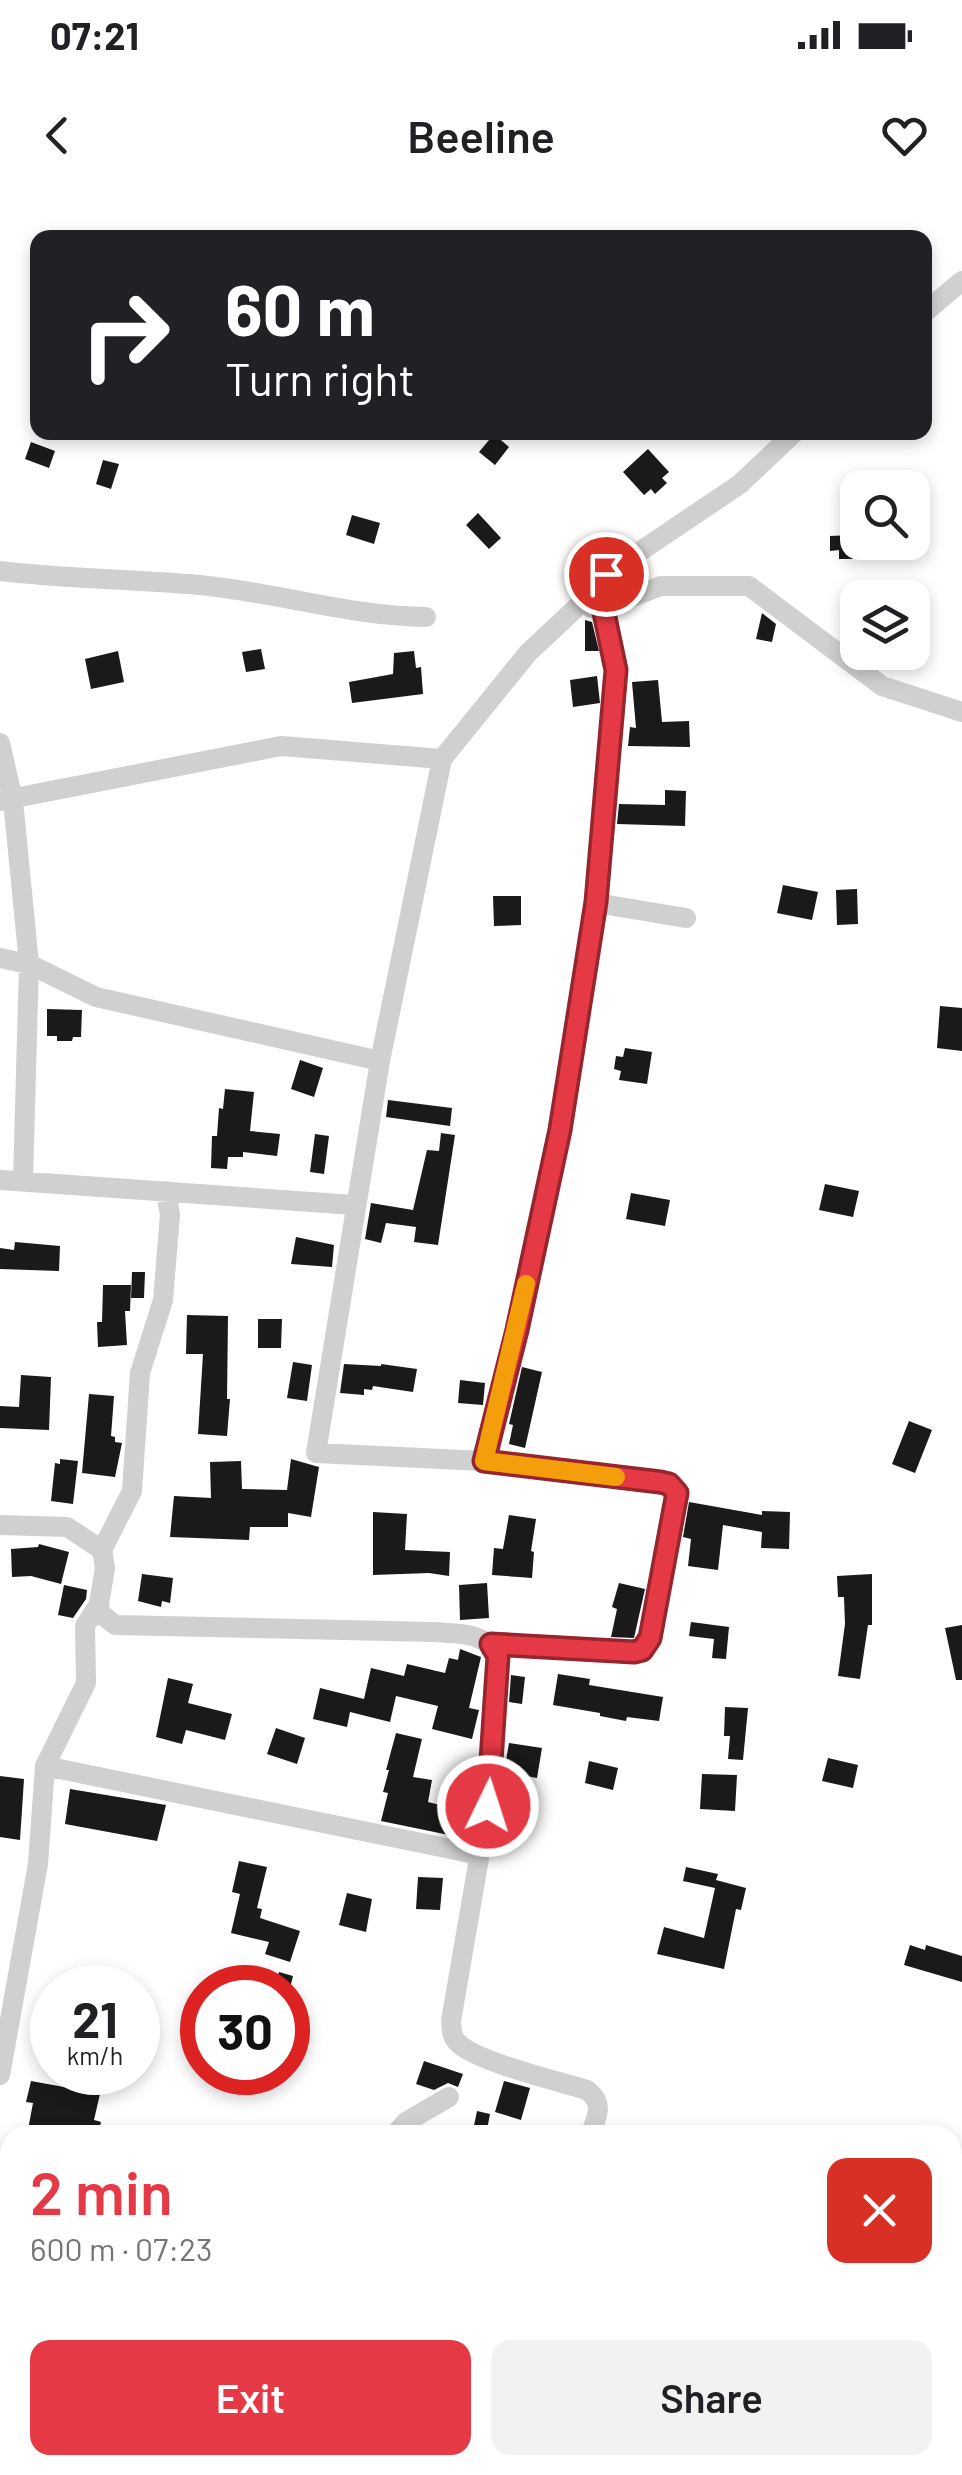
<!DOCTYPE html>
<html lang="en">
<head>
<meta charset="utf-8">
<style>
	:root { --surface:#fff; --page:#f2f2f2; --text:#202124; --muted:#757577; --accent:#e63946 }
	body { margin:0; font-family:Barlow,sans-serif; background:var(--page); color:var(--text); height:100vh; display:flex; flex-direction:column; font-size:38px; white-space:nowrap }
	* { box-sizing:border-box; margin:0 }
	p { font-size:32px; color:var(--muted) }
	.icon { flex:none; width:55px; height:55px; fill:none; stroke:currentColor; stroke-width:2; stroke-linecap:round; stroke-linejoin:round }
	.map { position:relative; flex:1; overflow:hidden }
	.details { position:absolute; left:0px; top:1925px; width:962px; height:350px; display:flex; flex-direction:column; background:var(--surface); border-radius:30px 30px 0 0; box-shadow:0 5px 15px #0003 }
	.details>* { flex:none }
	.hud { position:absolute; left:30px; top:30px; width:902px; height:210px; border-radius:20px; box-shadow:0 5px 15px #0003; background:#202124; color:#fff; overflow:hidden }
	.fabs { position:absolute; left:840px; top:270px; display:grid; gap:20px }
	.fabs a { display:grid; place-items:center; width:90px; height:90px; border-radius:20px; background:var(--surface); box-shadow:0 5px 15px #0003; font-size:50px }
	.speed { position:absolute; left:30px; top:1765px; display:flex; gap:20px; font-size:50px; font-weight:700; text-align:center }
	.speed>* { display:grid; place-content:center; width:130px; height:130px; border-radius:50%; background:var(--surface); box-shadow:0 5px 15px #0003; line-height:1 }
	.speed small { font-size:25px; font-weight:400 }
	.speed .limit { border:15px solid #d22; background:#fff; color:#111 }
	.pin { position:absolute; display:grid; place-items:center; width:85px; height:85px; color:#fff; margin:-42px; border:5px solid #fff; border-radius:50%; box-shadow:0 2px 10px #0007 }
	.me { position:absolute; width:110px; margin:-55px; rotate:4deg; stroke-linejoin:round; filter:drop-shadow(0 0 8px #0008) }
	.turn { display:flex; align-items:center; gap:35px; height:210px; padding:0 30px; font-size:45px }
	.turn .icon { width:130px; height:130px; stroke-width:2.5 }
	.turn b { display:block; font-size:70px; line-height:85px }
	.round { display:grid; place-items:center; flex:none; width:105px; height:105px; border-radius:20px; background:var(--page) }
	.headline { display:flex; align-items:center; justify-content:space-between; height:170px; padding:0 30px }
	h1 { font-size:60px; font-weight:600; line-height:75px; color:var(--accent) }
	.button { display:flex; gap:20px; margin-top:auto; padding:20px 30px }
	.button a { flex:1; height:115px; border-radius:20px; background:var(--accent); color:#fff; font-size:40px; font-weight:600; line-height:115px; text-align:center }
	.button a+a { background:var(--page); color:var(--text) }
	.status { display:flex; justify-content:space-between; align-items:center; height:70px; padding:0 50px; background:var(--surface); direction:ltr }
	.status svg { height:28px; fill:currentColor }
	header { display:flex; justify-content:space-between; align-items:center; height:130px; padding:0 30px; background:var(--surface); font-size:45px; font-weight:600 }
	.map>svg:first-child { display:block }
	.building { fill:#1a1a1a }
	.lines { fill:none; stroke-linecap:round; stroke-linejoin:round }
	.minor { stroke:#d0d0d0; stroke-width:20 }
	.route-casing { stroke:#96252e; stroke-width:25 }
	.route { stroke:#e63946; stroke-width:18 }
	.slow { stroke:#f59e0b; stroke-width:18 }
</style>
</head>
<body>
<div class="status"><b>07:21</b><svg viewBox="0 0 49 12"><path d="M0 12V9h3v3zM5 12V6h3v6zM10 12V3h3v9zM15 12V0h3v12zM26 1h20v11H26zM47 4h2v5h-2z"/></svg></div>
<header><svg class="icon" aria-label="back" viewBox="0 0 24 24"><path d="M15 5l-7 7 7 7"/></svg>Beeline<svg class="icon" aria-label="heart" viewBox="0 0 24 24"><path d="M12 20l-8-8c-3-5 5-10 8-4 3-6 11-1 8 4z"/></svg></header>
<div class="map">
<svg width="962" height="2275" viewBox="0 0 962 2275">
	<rect width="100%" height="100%" fill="#fff"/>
	<!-- building -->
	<path class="building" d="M494 234 509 247 495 265 479 252Z
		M31 242 55 251 49 268 25 259Z
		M648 249 669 272 662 278 667 283 655 294 651 289 644 295 623 272Z
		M103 260 119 264 111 289 96 284Z
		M478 313 501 338 489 349 466 325Z
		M352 315 380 323 374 344 346 335Z
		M854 335V359H839V350L830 351V336Z
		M762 413 776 424 772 442 756 439Z
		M585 420 592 422 599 451H585Z
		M261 449 265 469 246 472 242 452Z
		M118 451 124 482 91 489 85 459Z
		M414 451 416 468 421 467 423 494 352 503 349 482 393 474 394 453Z
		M597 476 600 503 573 507 570 480Z
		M658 480 662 522 689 521 690 547 628 546 630 527 636 528 632 482Z
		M665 590 686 591 685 626 617 624 619 604 665 605Z
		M783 685 818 692 812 720 777 713Z
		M857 689 858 724 837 725 836 690Z
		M493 696H521V725L494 726Z
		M940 806 962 808V851L937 848Z
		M47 809 82 810 81 837H73L72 841H57V836H47Z
		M625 848 652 852 647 884 619 880 621 871 614 869 616 856 623 857Z
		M300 860 323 868 314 897 291 889Z
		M225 889 254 892 250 931 280 934 277 956 243 952V957H228L227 969 211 968 212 936H217L219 908 223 909Z
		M388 900 452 908 450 926 386 917Z
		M441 933 455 935 438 1045 414 1042 416 1027 386 1023 381 1043 365 1039 371 1003 413 1010 427 950 439 951Z
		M315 934 329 936 324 974 310 972Z
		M825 984 859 991 853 1017 819 1010Z
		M631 993 670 1000 665 1026 626 1019Z
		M296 1037 334 1045 332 1067 291 1064Z
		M15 1042 60 1046 59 1071 0 1069V1048L14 1050Z
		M132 1072H145L144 1098H131Z
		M103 1085H131L130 1111H125L127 1145 98 1147 97 1122H102Z
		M187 1115 228 1116 227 1199H230L227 1236 198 1234 203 1154H186Z
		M258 1119H282L281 1148H258Z
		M293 1162 312 1165 307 1201 287 1198Z
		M344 1164 381 1166V1164L417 1169 413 1192 373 1186 372 1190 364 1189V1195L340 1193Z
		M522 1167 542 1172 525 1248 509 1244 513 1225 509 1224Z
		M21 1175 51 1177 49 1230 0 1228V1206L19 1207Z
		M460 1180 485 1183 483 1205 458 1203Z
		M89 1194 114 1196 111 1236 115 1237V1242L122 1243 115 1277 82 1273Z
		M909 1221 932 1230 915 1273 892 1264Z
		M60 1259 78 1261 73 1304 51 1301 55 1263 60 1264Z
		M291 1259 319 1267 311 1317 288 1313V1327H250L249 1340 170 1337 174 1296 211 1298 210 1262 241 1261 242 1289 287 1290Z
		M689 1302 762 1315V1311L790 1312 789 1349 761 1348 762 1332 723 1325 718 1370 688 1366 691 1339 683 1337Z
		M373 1312 407 1314 405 1350 450 1352 449 1376 429 1373 373 1375Z
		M509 1315 536 1319 531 1351 534 1352 532 1378 492 1375 494 1348 503 1349Z
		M39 1344 69 1352 61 1384 31 1376 12 1377 11 1349 38 1347Z
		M142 1374 173 1378 170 1403 162 1401 161 1407 138 1401Z
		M872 1374V1425H868L860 1479 838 1476 845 1424 844 1397H838L837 1376Z
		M487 1383 489 1418 460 1420 459 1385Z
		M619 1383 645 1389 634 1438 611 1437 617 1409 612 1407Z
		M64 1385 87 1390 86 1399 73 1418 58 1415Z
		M691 1422 729 1427 726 1459 712 1458 714 1439 689 1436Z
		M962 1425V1480H956L945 1428Z
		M460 1449 481 1457 469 1508 479 1510 472 1539 432 1529 438 1506 396 1496 390 1522 350 1512 347 1527 313 1519 320 1488 364 1499 371 1468 404 1476 407 1464 445 1473 449 1458 458 1460Z
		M558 1474 590 1479 589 1485 663 1497 659 1521 627 1517 626 1521 600 1516V1513L553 1505Z
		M511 1475 525 1477 522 1504 509 1502Z
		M168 1478 193 1484 188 1503 232 1514 225 1540 186 1530 182 1544 156 1537Z
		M725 1507 748 1508 743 1560 728 1559 730 1536H724Z
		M276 1528 305 1538 297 1564 267 1554Z
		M396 1533 422 1539 413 1577 432 1580 428 1602 468 1612 465 1632 450 1630 449 1635 381 1621 388 1593 383 1592 389 1570H386Z
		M509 1543 542 1548 537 1578 504 1572Z
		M828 1558 858 1565 853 1588 822 1581Z
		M589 1561 618 1568 613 1590 585 1583Z
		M702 1574 737 1575 735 1611 700 1609Z
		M0 1576 24 1579 20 1640 0 1637Z
		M70 1589 166 1605 157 1641 65 1624Z
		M239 1661 267 1667 257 1708 262 1709 260 1718 300 1731 290 1762 265 1754 269 1742 231 1733 240 1694 232 1692Z
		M686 1667 718 1674 716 1680 746 1688 741 1710 736 1709 724 1769 657 1754 664 1727 704 1738 715 1688 683 1681Z
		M418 1677 443 1678 440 1710 416 1709Z
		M347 1693 372 1699 366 1732 339 1725Z
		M910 1745 925 1750 926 1745 962 1756V1782L904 1765Z
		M279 1772 293 1776 290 1788H275Z
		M424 1861 463 1874 458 1887 448 1883 434 1890 416 1884Z
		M67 1872H105L94 1920 101 1922 98 1935H27L33 1903 26 1902 31 1881 64 1887Z
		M504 1881 530 1888 521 1920 495 1912Z
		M477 1911 490 1914 486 1935H472Z"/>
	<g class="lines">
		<!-- minor -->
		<path class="minor" d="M925 112 962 81
			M0 371C66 379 132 379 199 385 275 392 349 416 426 417
			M591 408H603L661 386H749L882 486 962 512
			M0 543 13 600 29 764 23 981
			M442 559 380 861 316 1253 484 1261 660 1282 669 1284 677 1293 650 1438 642 1450 634 1452 491 1444
			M0 601 281 546 442 559 528 453 576 408 605 375 740 284 795 232
			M596 703 686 718
			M0 758 29 764 96 797 380 861
			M0 980 354 1005
			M484 1261 517 1130 560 930 596 703 617 470 603 408 605 375
			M0 1325 67 1327 102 1350 105 1368 99 1404 85 1426 86 1483 45 1566 38 1664 0 1875
			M102 1350 132 1291 140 1173 163 1100 170 1015 166 991
			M99 1404 100 1413 115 1425 434 1432C461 1434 483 1431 498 1456L488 1606 451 1821C452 1830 451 1836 458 1843 477 1862 558 1881 587 1890 605 1904 597 1916 590 1935
			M45 1566 480 1655
			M394 1935 406 1922 449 1897
			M0 2153 10 2155
			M381 2265 409 2275
			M56 2275 58 2265
			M483 2275 486 2265"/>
	</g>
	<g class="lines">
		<defs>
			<path id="route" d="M488 1606 498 1456 491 1444 634 1452 642 1450 650 1438 677 1293 669 1284 660 1282 484 1261 517 1130 560 930 596 702 616 470 603 408 606 374"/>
		</defs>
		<!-- route casing -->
		<use href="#route" class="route-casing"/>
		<!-- route -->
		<use href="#route" class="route"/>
		<!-- slow -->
		<path class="slow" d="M526 1084 484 1261 616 1277"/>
	</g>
</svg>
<div class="fabs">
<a><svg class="icon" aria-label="search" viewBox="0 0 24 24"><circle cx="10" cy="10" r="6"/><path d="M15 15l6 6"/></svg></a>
<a><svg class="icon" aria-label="layers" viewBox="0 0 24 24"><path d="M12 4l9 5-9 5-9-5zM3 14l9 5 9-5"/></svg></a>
</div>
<div class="speed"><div>21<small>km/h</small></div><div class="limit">30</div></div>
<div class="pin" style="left:606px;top:374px;background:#d93025"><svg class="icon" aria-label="arrive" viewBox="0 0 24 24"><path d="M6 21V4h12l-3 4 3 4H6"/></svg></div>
<svg class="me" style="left:488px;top:1606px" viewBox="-20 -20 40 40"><circle r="17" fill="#e63946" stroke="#fff" stroke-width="3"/><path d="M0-11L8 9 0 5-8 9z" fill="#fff"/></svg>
<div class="hud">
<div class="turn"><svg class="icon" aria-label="right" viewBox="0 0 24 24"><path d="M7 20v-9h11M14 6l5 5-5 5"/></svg><div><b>60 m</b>Turn right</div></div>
</div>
<section class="details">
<div class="headline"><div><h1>2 min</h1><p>600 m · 07:23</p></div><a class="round" style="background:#d93025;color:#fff"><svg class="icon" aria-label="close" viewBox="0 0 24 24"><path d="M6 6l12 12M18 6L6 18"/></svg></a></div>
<div class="button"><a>Exit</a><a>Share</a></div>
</section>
</div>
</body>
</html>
